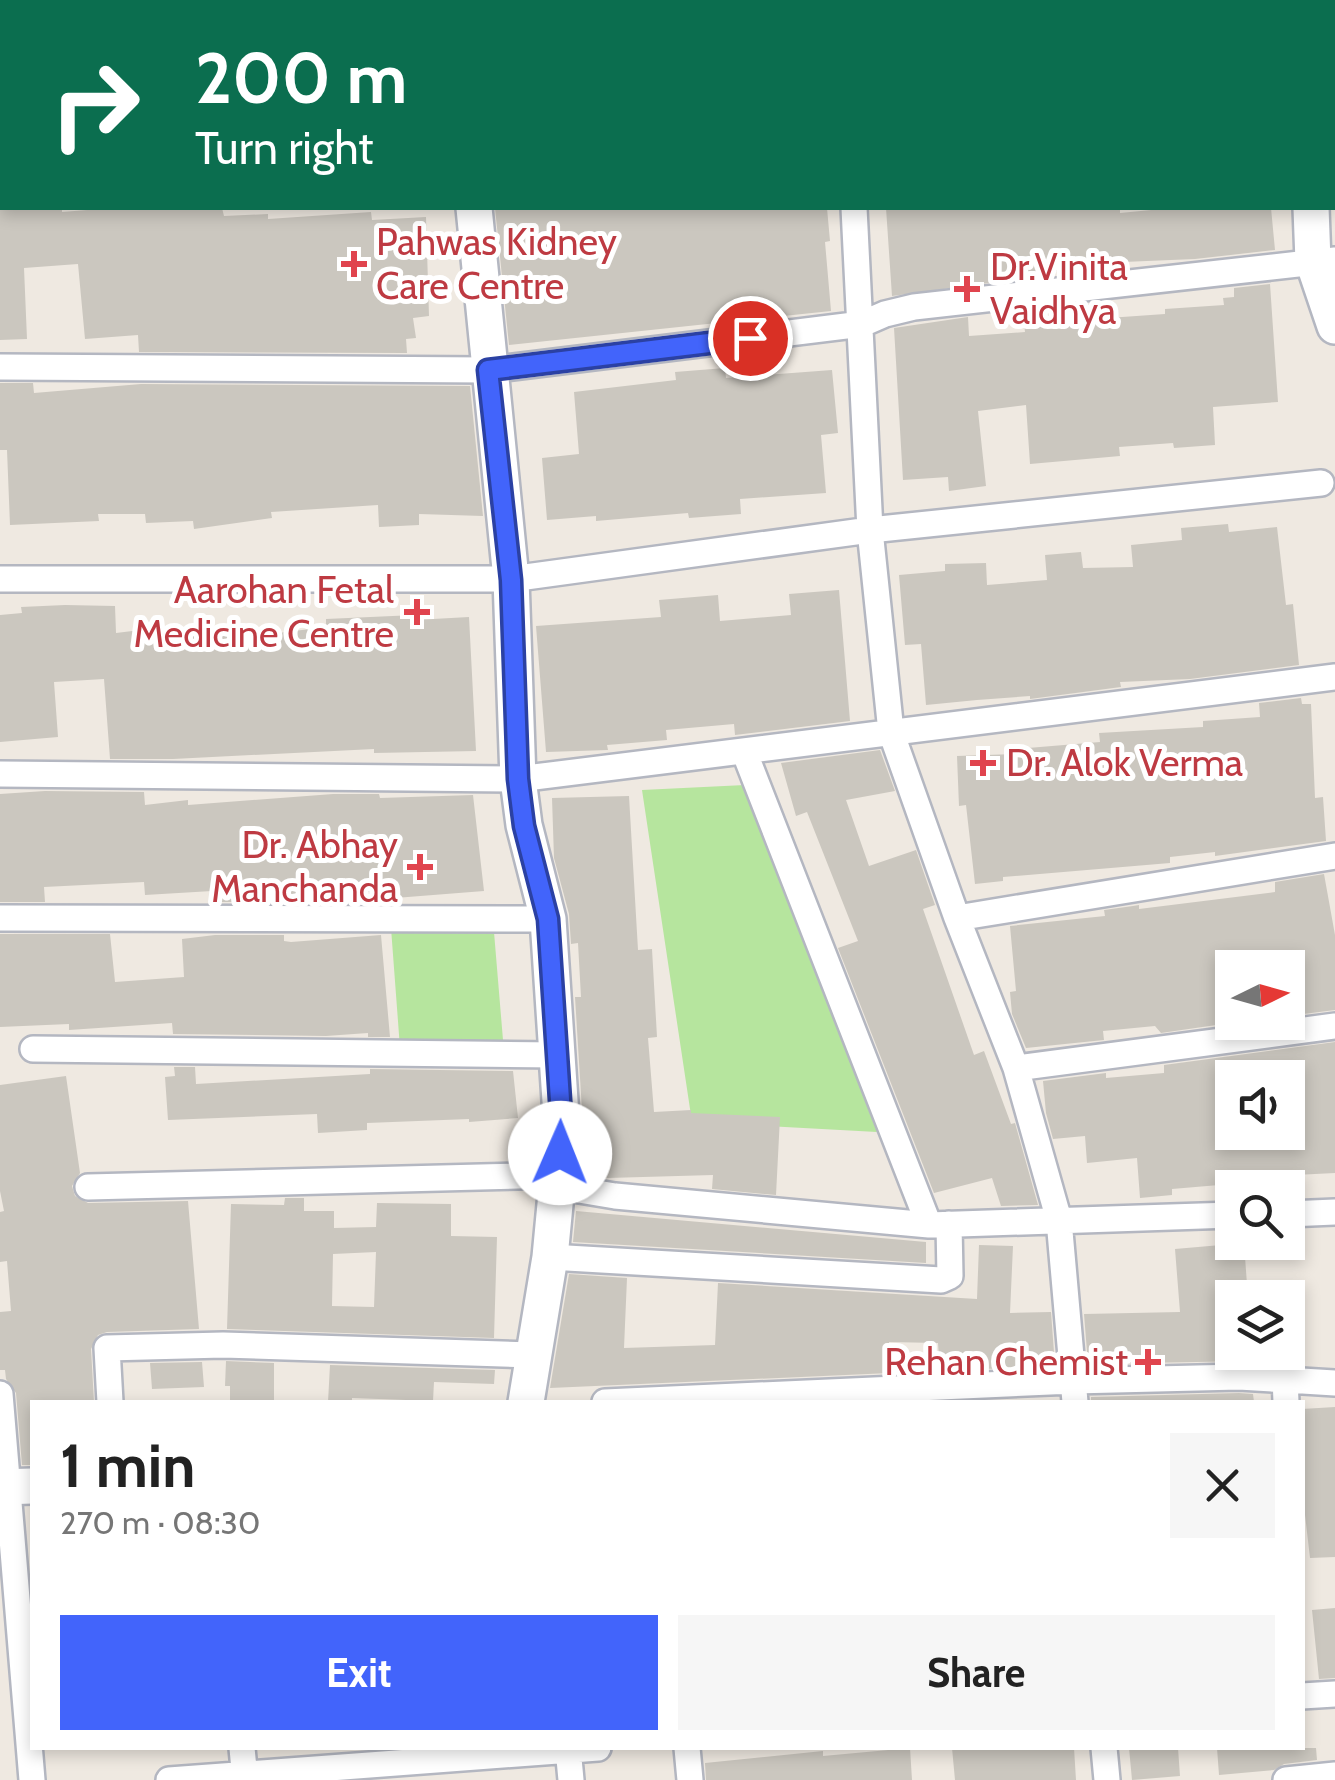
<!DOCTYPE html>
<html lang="en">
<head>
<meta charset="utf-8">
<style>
	:root { --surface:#fff; --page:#f6f6f6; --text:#222; --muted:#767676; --accent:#4264fb }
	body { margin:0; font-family:Cabin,sans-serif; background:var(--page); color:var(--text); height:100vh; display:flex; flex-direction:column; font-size:38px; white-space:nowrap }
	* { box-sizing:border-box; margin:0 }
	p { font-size:32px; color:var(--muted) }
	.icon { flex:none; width:55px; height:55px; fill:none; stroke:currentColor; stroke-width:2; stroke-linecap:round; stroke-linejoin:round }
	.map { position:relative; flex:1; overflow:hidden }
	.side { position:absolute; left:30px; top:1400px; width:1275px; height:350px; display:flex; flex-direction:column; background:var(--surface); border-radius:0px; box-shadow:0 5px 15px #0003 }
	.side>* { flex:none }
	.guide { position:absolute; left:0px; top:0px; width:1335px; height:210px; box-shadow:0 5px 15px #0003; background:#0b6e4f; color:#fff; overflow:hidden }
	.needle { width:65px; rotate:85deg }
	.fabs { position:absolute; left:1215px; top:950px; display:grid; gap:20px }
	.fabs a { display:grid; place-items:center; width:90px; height:90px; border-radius:0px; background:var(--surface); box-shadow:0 5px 15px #0003; font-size:50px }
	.pin { position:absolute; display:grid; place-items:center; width:85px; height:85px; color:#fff; margin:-42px; border:5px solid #fff; border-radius:50%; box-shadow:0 2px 10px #0007 }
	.me { position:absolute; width:110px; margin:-55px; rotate:1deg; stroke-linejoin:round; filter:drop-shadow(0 0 8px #0008) }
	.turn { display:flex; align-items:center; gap:35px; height:210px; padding:0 30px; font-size:45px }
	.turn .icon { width:130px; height:130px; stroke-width:2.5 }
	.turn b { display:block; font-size:70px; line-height:85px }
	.round { display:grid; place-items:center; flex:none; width:105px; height:105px; border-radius:0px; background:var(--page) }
	.head { display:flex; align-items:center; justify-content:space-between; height:170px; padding:0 30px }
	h1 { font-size:60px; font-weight:700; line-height:75px }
	.action { display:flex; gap:20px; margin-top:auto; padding:20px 30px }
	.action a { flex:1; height:115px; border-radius:0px; background:var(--accent); color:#fff; font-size:40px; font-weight:700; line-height:115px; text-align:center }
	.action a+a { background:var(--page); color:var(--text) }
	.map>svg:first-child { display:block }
	.green { fill:#b6e59e }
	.building { fill:#cbc7bf; fill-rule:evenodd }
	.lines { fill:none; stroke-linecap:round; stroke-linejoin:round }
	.street-casing { stroke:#b4b7c1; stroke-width:30 }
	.secondary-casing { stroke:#b4b7c1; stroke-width:40 }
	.street { stroke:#fff; stroke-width:25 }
	.secondary { stroke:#fff; stroke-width:35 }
	.route-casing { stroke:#2b41a3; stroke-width:25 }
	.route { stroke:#4264fb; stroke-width:18 }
	.health-dot { fill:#e0444e; stroke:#fff; stroke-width:4 }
	.labels { text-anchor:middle; stroke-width:10; stroke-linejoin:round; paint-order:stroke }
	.health-label { font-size:38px; fill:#be3a42; stroke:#fff; text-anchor:start }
</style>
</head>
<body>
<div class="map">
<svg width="1335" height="1780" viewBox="0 0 1335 1780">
	<rect width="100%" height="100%" fill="#efe9e1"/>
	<!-- green -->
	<path class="green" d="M745 785 877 1132 692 1122 642 790Z
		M493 920 503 1040 400 1048 391 928Z"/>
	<!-- building -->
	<path class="building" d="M0 208H62V212L112 208H222L224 216 268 214V219L371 212 372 220 426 217 429 316 413 318 416 338 406 339 407 353 139 352 138 335 85 339 78 264 24 268 27 339 0 340Z
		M495 208H827L830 241 825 242 831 311 509 345Z
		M886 208H1120V213L1172 208H1271L1275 250 1195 259 1123 262V267L1032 272 1033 277 892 296Z
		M1270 284 1278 402 1213 407 1215 445 1174 448 1173 443 1119 447 1120 456 1030 464 1026 405 978 411 986 486 949 491 948 477 903 480 894 328 968 317 969 336 1025 332 1024 324 1063 319 1064 325 1109 322 1108 318 1165 314V309L1224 305 1223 298 1234 297V288Z
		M725 368 726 378 832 370 838 433 821 435 826 493 740 499 741 514 689 518 688 513 596 521V516L547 520 542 458 579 454 574 392 676 380 675 372Z
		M0 383H33L34 393 141 384 470 386 483 516 419 514V525L379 527 378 505 271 512 272 518 194 529 193 521 146 523 145 514H98L99 521 10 525 7 450H0Z
		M1228 524 1229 532 1277 527 1286 605 1293 604 1299 665 1190 679 1120 682 1121 687 1030 699V696L977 700 926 705 921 644 905 645 899 575 945 571V564L986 563 987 585 1047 580 1045 555 1081 552 1083 568 1133 567 1131 545 1182 540 1181 528Z
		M839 590 850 721 735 735 734 724 666 730 667 740 607 745 608 750 546 752 536 626 661 617 659 600 718 595 720 621 791 615 789 594Z
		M65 605 115 606 116 633 165 627V634L220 629V634L278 633 326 627V619L415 615V620L469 617 476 751 374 753V749L173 759H110L104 679 54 682 58 737 0 742V615L22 613 21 607Z
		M1301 698 1302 704H1311L1315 798 1323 797 1326 841 1215 856V852L1170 857V863L1003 877V881L975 884 966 805 959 806 957 756 1015 754V749L1100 742 1099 733 1203 727V721L1260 717 1259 703Z
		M880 750 895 791 846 800 869 866 916 850 935 905 923 909 974 1055 984 1051 1011 1124 1015 1123 1038 1205 1001 1206 992 1178 934 1193 838 948 858 941 807 812 796 816 781 763Z
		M45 791 144 792 145 805 188 800V805L333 794H379L380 798 473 795 484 891 395 898 394 890 281 898V902H213L212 891 145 895 144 882 44 887 45 902H0V794Z
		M629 796 638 950 652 949 657 1037 648 1038 654 1112 691 1110V1113L780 1117 776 1195 712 1189 713 1175 608 1178 586 1175 575 997H581L578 943 571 944 569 914 554 858 552 798Z
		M1324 874 1335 935V1010L1288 1016V968H1232V1022H1237L1161 1033 1155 1026 1103 1031 1104 1040 1026 1048 1012 1014 1010 992 1016 991 1010 926 1105 916 1104 910 1133 906 1139 905V909L1275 892V882Z
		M0 934H110L115 982 184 977 182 939 215 935H284V941L291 942 381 935 390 1037H368V1033L326 1036 173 1034 172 1023 69 1030V1024L0 1027Z
		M1335 1042V1173L1218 1179 1219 1185 1172 1189V1195L1140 1198 1137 1158 1087 1163 1085 1136 1053 1139 1046 1113 1043 1081 1106 1073V1078L1164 1073V1065ZM1232 1078H1288V1132H1232Z
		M174 1067H195L196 1084 370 1074V1069L513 1071 518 1118 469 1122V1119L367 1123V1130L318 1133 317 1114 168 1120 165 1077 175 1076Z
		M66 1076 80 1173 72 1186 75 1196 88 1203 188 1201 199 1329 107 1332 98 1335 91 1349 94 1402H32V1465H22L16 1393 6 1379 5 1370H0V1312L11 1311 7 1261 0 1262V1212L4 1211 0 1191V1085Z
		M285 1198H304V1211H334V1228L376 1227 377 1203 451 1204V1236L497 1237 494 1338 227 1329 231 1204 284 1205ZM376 1252 374 1307 332 1306 333 1254Z
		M576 1211 926 1242V1263L573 1242Z
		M1244 1243 1248 1298H1232V1352H1249L1250 1361 1088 1364 1084 1314 1180 1312 1175 1249Z
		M979 1245 1013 1246 1010 1313 1051 1312 1055 1366 940 1371 938 1343 889 1342 890 1373 550 1388 569 1274 627 1278 624 1348 715 1345 718 1283 977 1299Z
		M226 1361 274 1363V1402H230V1386H225Z
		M202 1362 204 1387 152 1389 150 1363Z
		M330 1365 495 1370 494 1384 434 1382 433 1401 352 1398V1402H328Z
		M1239 1393 1253 1394 1254 1402H1091V1397Z
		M1335 1407V1557L1310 1558 1302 1489V1409Z
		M1335 1608V1678L1319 1679 1312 1610Z
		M910 1748 912 1780H706L705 1763 823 1751V1756Z
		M952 1748H1074L1076 1780H955Z
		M1129 1748H1178L1180 1776 1132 1780Z
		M1217 1748H1316L1317 1760 1284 1764 1274 1770 1219 1775Z"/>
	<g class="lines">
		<defs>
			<path id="street" d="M844 0V2
				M0 170 2 171
				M854 208 870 530 891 732 957 918 1016 1068 1059 1220 1075 1402
				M0 367 488 370 862 324 885 314 914 307 1335 260
				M0 579H511L870 530 1321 483
				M744 751 929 1225
				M0 774 518 779 1335 677
				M0 918 548 919
				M957 918 1335 856
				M33 1049 558 1055
				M1016 1068 1335 1026
				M88 1187 557 1175 579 1190 615 1196 929 1225 1232 1215
				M1288 1214 1335 1212
				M550 1257 941 1280 950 1276 949 1224
				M1285 1378 1286 1402
				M0 1394 32 1780
				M110 1402 107 1348 223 1345 532 1355
				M605 1402 1073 1381 1239 1377 1335 1383
				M1302 1696 1335 1694
				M242 1748 245 1780
				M568 1748 571 1780
				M687 1748 690 1780
				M1104 1748 1107 1780
				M169 1780 598 1748
				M1286 1780 1335 1775"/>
			<path id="secondary" d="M494 2V0
				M1315 2 1316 0
				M474 208 511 579 518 779 524 825 548 919 562 1131 550 1257 526 1402
				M1311 208 1313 261 1335 326
				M0 1487 32 1486"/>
		</defs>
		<!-- street casing -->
		<use href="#street" class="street-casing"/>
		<!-- secondary casing -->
		<use href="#secondary" class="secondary-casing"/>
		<!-- street -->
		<use href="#street" class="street"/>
		<!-- secondary -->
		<use href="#secondary" class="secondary"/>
	</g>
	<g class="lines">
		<defs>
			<path id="route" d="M560 1153 562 1130 548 919 524 826 518 779 511 580 488 370 750 338"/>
		</defs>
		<!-- route casing -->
		<use href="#route" class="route-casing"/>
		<!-- route -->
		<use href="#route" class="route"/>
	</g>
	<!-- markers -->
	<g class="health-dot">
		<path d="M349 249h10v10h10v10h-10v10h-10v-10h-10v-10h10z"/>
		<path d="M962 274h10v10h10v10h-10v10h-10v-10h-10v-10h10z"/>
		<path d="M412 597h10v10h10v10h-10v10h-10v-10h-10v-10h10z"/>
		<path d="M978 748h10v10h10v10h-10v10h-10v-10h-10v-10h10z"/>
		<path d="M415 852h10v10h10v10h-10v10h-10v-10h-10v-10h10z"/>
		<path d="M1143 1347h10v10h10v10h-10v10h-10v-10h-10v-10h10z"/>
	</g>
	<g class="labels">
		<!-- health labels -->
		<g class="health-label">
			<text x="376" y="255">Pahwas Kidney<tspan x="376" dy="44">Care Centre</tspan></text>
			<text x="990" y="280">Dr.Vinita<tspan x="990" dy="44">Vaidhya</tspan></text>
			<text x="394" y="603" text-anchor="end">Aarohan Fetal<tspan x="394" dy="44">Medicine Centre</tspan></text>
			<text x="1006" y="776">Dr. Alok Verma</text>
			<text x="398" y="858" text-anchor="end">Dr. Abhay<tspan x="398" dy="44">Manchanda</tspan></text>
			<text x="1128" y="1375" text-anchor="end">Rehan Chemist</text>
		</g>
	</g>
</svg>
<div class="fabs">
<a><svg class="needle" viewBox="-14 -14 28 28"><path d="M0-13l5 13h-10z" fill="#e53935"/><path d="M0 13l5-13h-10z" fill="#767676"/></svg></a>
<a><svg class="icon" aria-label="sound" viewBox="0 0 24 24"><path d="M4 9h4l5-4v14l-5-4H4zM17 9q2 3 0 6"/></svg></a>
<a><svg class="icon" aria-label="search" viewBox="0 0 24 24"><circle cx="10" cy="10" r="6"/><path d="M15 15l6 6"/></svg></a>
<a><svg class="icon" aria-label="layers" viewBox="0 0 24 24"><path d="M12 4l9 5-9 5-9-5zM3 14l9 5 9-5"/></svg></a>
</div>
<div class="pin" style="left:750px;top:338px;background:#d93025"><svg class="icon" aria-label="arrive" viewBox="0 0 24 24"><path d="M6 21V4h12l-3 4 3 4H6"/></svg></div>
<svg class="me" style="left:560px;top:1153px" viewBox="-20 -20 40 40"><circle r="19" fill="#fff"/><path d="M0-13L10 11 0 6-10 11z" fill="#4264fb"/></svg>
<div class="guide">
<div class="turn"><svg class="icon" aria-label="right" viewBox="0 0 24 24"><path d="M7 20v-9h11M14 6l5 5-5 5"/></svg><div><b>200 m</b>Turn right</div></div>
</div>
<section class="side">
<div class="head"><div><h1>1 min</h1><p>270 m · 08:30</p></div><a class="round"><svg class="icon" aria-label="close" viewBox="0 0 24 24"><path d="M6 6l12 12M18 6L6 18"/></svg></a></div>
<div class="action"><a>Exit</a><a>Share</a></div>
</section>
</div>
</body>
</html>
